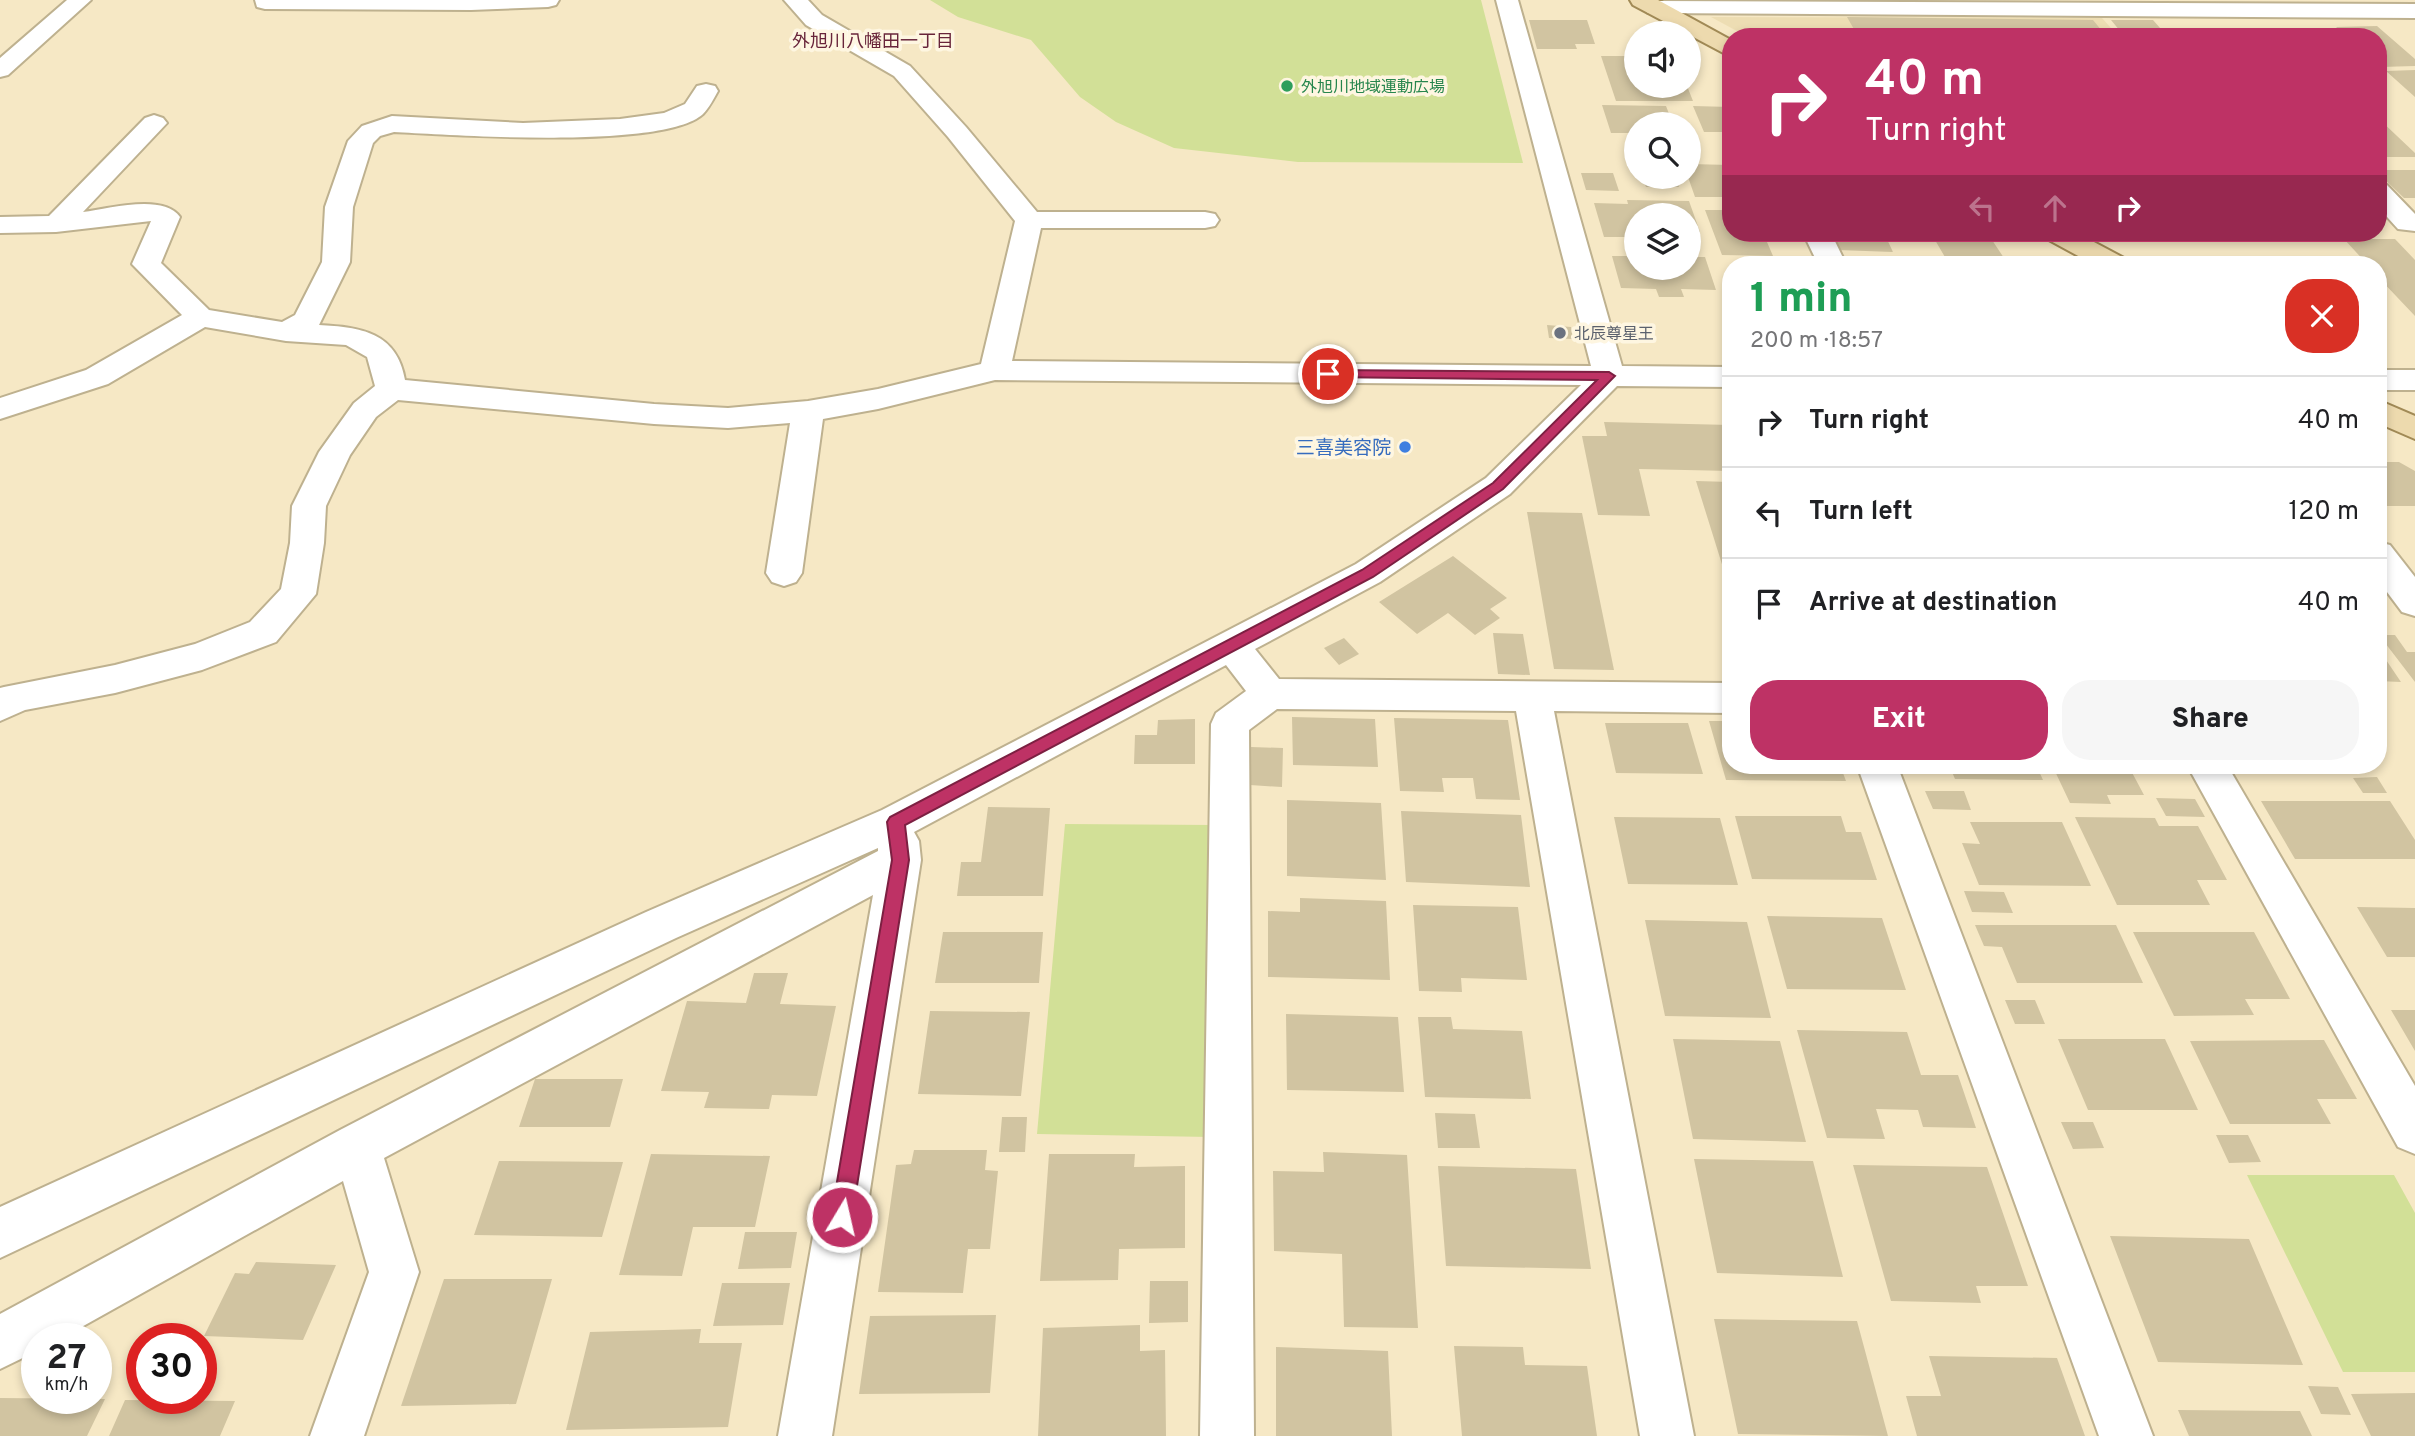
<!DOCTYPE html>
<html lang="en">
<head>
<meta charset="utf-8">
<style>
	:root { --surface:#fff; --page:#f6f6f6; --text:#202124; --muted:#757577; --line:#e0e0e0; --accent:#be3265 }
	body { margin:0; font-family:Overpass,"Noto Sans JP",sans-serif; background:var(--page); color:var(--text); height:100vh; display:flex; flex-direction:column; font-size:26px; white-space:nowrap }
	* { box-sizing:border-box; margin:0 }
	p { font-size:23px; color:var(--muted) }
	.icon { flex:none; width:38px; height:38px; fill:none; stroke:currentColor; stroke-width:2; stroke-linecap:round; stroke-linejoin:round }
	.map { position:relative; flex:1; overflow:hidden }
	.panel { position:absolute; left:1722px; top:256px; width:665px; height:518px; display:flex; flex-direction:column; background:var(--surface); border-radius:28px; box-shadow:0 4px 10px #0003 }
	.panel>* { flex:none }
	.guide { position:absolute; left:1722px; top:28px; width:665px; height:214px; border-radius:28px; box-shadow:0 4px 10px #0003; background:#be3265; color:#fff; overflow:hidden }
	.controls { position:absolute; left:1624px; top:21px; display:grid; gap:14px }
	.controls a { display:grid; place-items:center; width:77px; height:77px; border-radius:50%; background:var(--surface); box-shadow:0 4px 10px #0003; font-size:35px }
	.speed { position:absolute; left:21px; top:1323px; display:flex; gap:14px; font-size:35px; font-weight:700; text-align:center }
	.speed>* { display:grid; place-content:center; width:91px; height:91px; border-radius:50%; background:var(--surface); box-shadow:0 4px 10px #0003; line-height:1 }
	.speed small { font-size:18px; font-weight:400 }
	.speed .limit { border:10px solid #d22; background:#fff; color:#111 }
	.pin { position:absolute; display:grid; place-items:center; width:60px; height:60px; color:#fff; margin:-30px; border:4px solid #fff; border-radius:50%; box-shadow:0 2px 7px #0007 }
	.me { position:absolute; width:77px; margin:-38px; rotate:9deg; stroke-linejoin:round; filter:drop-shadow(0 0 5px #0008) }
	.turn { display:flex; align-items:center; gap:24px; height:147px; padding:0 28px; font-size:32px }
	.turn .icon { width:91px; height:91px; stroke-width:2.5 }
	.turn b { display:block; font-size:49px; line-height:60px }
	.lanes { display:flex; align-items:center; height:66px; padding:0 28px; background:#0003; justify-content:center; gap:35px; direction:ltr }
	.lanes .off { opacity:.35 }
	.round { display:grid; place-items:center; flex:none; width:74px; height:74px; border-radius:28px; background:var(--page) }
	.overview { display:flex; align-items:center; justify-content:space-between; height:119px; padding:0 28px }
	h1 { font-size:42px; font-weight:800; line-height:52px; color:#1e9e55 }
	.primary-button { display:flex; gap:14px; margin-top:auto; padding:14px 28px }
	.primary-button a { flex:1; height:80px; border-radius:28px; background:var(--accent); color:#fff; font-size:28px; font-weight:800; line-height:80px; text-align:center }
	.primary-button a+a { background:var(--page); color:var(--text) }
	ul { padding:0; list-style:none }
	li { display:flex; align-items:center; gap:21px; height:91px; padding:0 28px; border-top:2px solid var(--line) }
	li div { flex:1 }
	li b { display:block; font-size:26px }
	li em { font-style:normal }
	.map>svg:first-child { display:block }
	.built { fill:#edddb3 }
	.green { fill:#d2e097 }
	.building { fill:#d1c4a1 }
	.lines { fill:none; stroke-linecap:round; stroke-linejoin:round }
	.minor-casing { stroke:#beb18f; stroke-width:4 }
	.major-casing { stroke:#a18a56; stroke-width:4 }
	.minor { fill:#fff; fill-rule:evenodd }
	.major { fill:#eddaae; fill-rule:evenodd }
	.route { fill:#be3265; stroke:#7c2042; stroke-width:2 }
	.leisure-dot { fill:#2e9e5b; stroke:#fef6e1; stroke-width:2.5 }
	.worship-dot { fill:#6b7280; stroke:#fef6e1; stroke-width:2.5 }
	.shop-dot { fill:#3f7fe0; stroke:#fef6e1; stroke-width:2.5 }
	.labels { text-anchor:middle; stroke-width:7; stroke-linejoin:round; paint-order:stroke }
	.far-leisure-label { font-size:16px; fill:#27864d; stroke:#fef6e1; text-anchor:start }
	.far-worship-label { font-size:16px; fill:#5b616d; stroke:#fef6e1; text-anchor:start }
	.far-neighbourhood-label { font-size:18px; fill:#68243a; stroke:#fef6e1 }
	.shop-label { font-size:19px; fill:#366cbe; stroke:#fef6e1; text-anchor:end }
</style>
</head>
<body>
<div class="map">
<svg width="2415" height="1436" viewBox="0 0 2415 1436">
	<rect width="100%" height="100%" fill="#f6e8c5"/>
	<!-- built -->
	<path class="built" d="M1711 17 2102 18 2119 37H1748Z"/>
	<!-- green -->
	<path class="green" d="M930 0H1481L1523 163 1298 162 1174 148 1116 122 1080 97 1031 40 958 17Z
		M1065 824 1214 825 1211 1137 1037 1134Z
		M2247 1175H2394L2415 1213V1372H2343Z"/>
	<!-- building -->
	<path class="building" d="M1847 17 2093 20 2107 37H1896L1892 31H1855Z
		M1529 20H1587L1595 44H1575L1577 49H1537Z
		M2111 20H2153L2168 37H2125Z
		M2377 26 2415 59V66L2381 67 2378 64V37H2347L2336 27Z
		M1601 56H1636V86H1687L1693 101H1616Z
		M2415 70V97L2386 71Z
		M1602 105 1666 106 1673 124H1636V133H1611Z
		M1693 106 1731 107V132H1704Z
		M2378 118 2415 153V157H2378Z
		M1689 164 1731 165V197H1695L1688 177Z
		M2378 170H2415V198H2404L2378 173Z
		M1581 173H1613L1619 191 1586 190Z
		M1643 177H1676L1679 187H1646Z
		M1627 200 1689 201 1700 232H1689V215H1636V237H1604L1594 203 1628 204Z
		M1705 210H1731V233H1779L1783 242H1767L1773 256 1722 255Z
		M1830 233H1884L1893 252 1838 250Z
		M2176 233H2217L2223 240H2190L2186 235H2176Z
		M2344 239H2395L2415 260V316L2378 277V264H2367Z
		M1935 240H1992L2008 264H1949Z
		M1612 256H1636V268H1689V257H1705L1716 290 1681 289 1684 297H1659L1656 289 1621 288Z
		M1547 325 1571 327 1573 339 1549 338Z
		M1604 422 1731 425V471L1639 469 1650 516 1598 515 1582 436H1607Z
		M2378 462H2399L2415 471V506H2380Z
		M1696 481 1731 482V590H1730Z
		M1527 512 1582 513 1614 670 1554 669Z
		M1453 556 1507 598 1490 609 1500 618 1475 635 1448 613 1417 634 1379 602Z
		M1493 633 1523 634 1530 675 1498 674Z
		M2379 635H2395L2407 652H2415V682Z
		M1344 638 1359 654 1339 665 1324 648Z
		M2378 648 2401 682 2378 681Z
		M1292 717 1375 719 1378 767 1293 765Z
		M1394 718 1508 720 1520 800 1476 799 1473 778H1442L1444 792 1400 791Z
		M1195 719V764H1134L1135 735H1157L1158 720Z
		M1709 721H1731V765H1840L1846 781 1726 780Z
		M1605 723H1688L1703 774 1616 773Z
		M1251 747 1283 748 1282 787 1250 785Z
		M1949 765H2036L2043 780 1955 779Z
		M2052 765H2128L2144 795H2107L2111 804 2070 803Z
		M2377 777 2387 793H2363L2353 778Z
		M1925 791H1964L1971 810 1933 809Z
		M2156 798 2195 799 2205 817 2166 816Z
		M1287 800 1381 803 1386 880 1287 876Z
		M2261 801H2390L2415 840V859H2295Z
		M988 807 1050 808 1043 896H957L961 862H981Z
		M1401 811 1521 815 1530 887 1406 882Z
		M1735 816H1841L1846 832H1861L1877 880 1752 879Z
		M1614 817 1720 818 1738 885 1628 884Z
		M2075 817 2155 818 2159 826H2198L2227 880H2197L2210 905H2117Z
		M1970 822H2062L2091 886 1979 885 1962 843 1980 844Z
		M1964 891 2004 892 2013 913 1972 912Z
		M1300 898 1386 901 1390 980 1268 977V911L1300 912Z
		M1413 905 1518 907 1527 980 1461 978 1462 992 1419 991Z
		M2357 907 2415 908V957H2387Z
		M1767 916 1882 918 1906 990 1787 989Z
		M1645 920 1747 922 1771 1018 1665 1016Z
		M1975 925H2116L2143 983H2017L2002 947 1984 946Z
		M943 932H1043L1039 983H935Z
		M2133 932H2254L2290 999H2245L2254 1015 2174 1016Z
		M754 973H788L780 1004 836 1006 817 1096 772 1095 769 1109 704 1108 709 1092 661 1091 687 1001 746 1003Z
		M2005 1000H2035L2045 1024H2015Z
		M2391 1010H2415V1051Z
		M930 1011 1030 1012 1021 1096 918 1094Z
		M1286 1014 1398 1017 1404 1092 1287 1090Z
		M1418 1017H1451L1453 1029 1522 1031 1531 1099 1425 1097Z
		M1797 1030 1907 1032 1921 1075H1958L1976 1128 1923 1127 1918 1110 1876 1109 1885 1139 1827 1138Z
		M1673 1039 1780 1041 1806 1142 1693 1139Z
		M2058 1039H2165L2198 1110H2088Z
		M2324 1040 2357 1099H2317L2331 1124H2230L2190 1041Z
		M535 1079H623L610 1127H519Z
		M1435 1113 1475 1114 1480 1148H1438Z
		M1002 1117H1027L1025 1152H999Z
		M2061 1122H2093L2104 1148 2073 1149Z
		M2216 1135H2248L2261 1162 2229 1163Z
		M914 1150H987L985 1170 998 1171 990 1249H968L963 1293 878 1292 896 1165 911 1164Z
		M1323 1152 1407 1155 1418 1328 1344 1327 1342 1254 1274 1251 1273 1171 1324 1172Z
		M651 1154 770 1156 755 1227H693L682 1276 619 1275Z
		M1049 1154H1135L1134 1167 1185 1166V1248L1119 1249 1118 1280 1040 1281Z
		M1694 1159 1813 1161 1843 1277 1717 1273Z
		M499 1161 623 1162 602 1237 474 1235Z
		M1853 1165 1987 1167 2028 1286H1976L1981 1303 1891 1301Z
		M1438 1166 1576 1169 1591 1269 1446 1266Z
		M745 1232H797L791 1268 738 1269Z
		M2110 1236 2249 1239 2303 1365 2158 1362Z
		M256 1262 336 1265 303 1340 204 1336 235 1273 249 1274Z
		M444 1279H552L516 1404 401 1406Z
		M1150 1281H1188V1322L1149 1323Z
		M722 1283H790L783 1325 713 1326Z
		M996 1315 990 1393 859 1394 870 1316Z
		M1714 1319 1857 1321 1888 1436 1738 1434Z
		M1140 1325V1351L1165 1350 1166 1436H1038L1043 1328Z
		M701 1329 699 1343H742L728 1427 566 1430 590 1332Z
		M1454 1346 1523 1347 1525 1365 1587 1366 1597 1436H1462Z
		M1276 1347 1388 1351 1392 1436H1276Z
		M1929 1356 2057 1358 2085 1436H1917L1906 1396H1941Z
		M2308 1386 2338 1387 2351 1415 2321 1414Z
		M2415 1393V1436H2371L2351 1394Z
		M0 1398 105 1399 87 1436H0Z
		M125 1400 235 1401 220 1436H109Z
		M2178 1410 2300 1411 2312 1436H2189Z"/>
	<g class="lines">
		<defs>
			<path id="minor" d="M67 0H91L8 75 0 77V58Z
				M255 0H559L556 5 548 7 471 10 265 9 257 7Z
				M784 0H808L822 15 910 66 966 127 1037 212H1205L1215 214 1219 220 1215 226 1205 228H1041L1012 361 1591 366 1496 0H1518L1622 366 1731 367V387L1617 386 1510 494 1380 582 1255 649 1279 679 1731 683V713L1554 711 1694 1436H1640L1516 711 1277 709 1249 730 1254 1436H1200L1211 724 1216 713 1246 691 1226 665 914 832 919 841 921 860 832 1436H778L873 895 384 1158 419 1272 364 1436H310L369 1272 343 1181 60 1339H37V1351L0 1369V1314L340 1130 878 851V848L676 938 0 1258V1207L646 912 882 810 1356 564 1486 478 1581 385 995 380 878 409 823 419 802 573 796 582 784 586 772 582 766 573 790 423 728 428 654 424 398 400 376 417 350 455 326 506 324 543 316 594 276 642 202 670 115 693 25 710 0 721V688L4 687 115 665 195 644 250 622 281 589 290 543 292 506 319 452 354 403 375 386 367 357 346 345 286 341 205 327 108 384 0 419V398L86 370 182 315 132 264 151 221 56 232 0 233V217L49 216 145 118 154 115 163 118 167 123 83 212C108 209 163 193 180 217L161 263 209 310 282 322 295 315 322 262 325 207 348 141 362 126 392 116 523 123 620 119 664 113 685 104 697 86 706 84 715 86 718 91C714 98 709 108 703 114 664 150 452 135 394 132L380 136 373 143 353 207 350 262 319 325C360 327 397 332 405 380L654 404 728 408 808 401 878 389 981 364 1015 221 948 137 894 76 806 25Z
				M1656 1 2415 4V18L1648 13 1645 8 1648 3Z
				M2378 183 2387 185 2415 214V231L2398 229 2378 207Z
				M1803 233H1831L1846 264H1818Z
				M2378 370H2415V390H2378Z
				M2378 542 2390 545 2415 577V616L2402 612 2378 580Z
				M1857 765H1897L2153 1436H2099Z
				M2187 765H2227L2415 1086V1154L2398 1147Z"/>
			<path id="major" d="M1630 0H1658L1731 40V57L1633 5Z
				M2043 233H2077L2124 258 2128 264H2093L2047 239Z
				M2378 400 2415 416V439L2378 423Z"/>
		</defs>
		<!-- minor casing -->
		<use href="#minor" class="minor-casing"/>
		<!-- major casing -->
		<use href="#major" class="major-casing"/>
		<!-- minor -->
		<use href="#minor" class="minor"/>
		<!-- major -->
		<use href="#major" class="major"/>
	</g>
	<!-- route -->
	<path class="route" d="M1328 370 1609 372 1615 376 1503 489 1373 577 905 825 909 860 852 1217 849 1224 842 1227 834 1224 831 1217 892 860 887 822 890 817 1362 570 1493 483 1597 380 1324 377V371Z"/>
	<!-- markers -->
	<circle class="leisure-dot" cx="1287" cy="86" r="7"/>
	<circle class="worship-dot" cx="1560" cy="333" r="7"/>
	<circle class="shop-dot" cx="1405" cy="447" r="7"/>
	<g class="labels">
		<!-- far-leisure labels -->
		<g class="far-leisure-label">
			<text x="1301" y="92">外旭川地域運動広場</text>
		</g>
		<!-- far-worship labels -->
		<g class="far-worship-label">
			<text x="1574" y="339">北辰尊星王</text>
		</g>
		<!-- far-neighbourhood labels -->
		<g class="far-neighbourhood-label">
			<text x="873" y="47">外旭川八幡田一丁目</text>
		</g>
		<!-- shop labels -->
		<g class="shop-label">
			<text x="1391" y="454">三喜美容院</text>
		</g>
	</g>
</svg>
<div class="controls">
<a><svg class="icon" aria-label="sound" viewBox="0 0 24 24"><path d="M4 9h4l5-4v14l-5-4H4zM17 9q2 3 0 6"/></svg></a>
<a><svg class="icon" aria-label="search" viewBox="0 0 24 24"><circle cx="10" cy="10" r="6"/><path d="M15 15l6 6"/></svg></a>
<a><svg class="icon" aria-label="layers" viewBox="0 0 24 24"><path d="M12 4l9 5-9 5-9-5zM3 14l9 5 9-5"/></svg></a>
</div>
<div class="speed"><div>27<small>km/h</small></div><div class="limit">30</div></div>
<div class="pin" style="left:1328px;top:374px;background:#d93025"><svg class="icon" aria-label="arrive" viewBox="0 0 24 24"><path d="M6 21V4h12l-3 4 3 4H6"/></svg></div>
<svg class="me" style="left:842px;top:1217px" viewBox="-20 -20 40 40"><circle r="17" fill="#be3265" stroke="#fff" stroke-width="3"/><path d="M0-11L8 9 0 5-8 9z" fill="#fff"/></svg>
<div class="guide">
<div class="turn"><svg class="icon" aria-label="right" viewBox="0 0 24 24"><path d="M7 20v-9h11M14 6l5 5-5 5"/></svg><div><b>40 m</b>Turn right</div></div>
<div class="lanes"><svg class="icon off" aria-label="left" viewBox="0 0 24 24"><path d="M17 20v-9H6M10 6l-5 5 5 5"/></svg><svg class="icon off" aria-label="ahead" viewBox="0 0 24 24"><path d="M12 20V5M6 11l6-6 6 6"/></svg><svg class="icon" aria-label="right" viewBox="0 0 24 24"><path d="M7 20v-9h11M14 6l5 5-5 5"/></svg></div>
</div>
<section class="panel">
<div class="overview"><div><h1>1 min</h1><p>200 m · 18:57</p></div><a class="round" style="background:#d93025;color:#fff"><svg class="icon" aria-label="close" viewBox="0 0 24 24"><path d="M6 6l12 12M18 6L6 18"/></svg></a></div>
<ul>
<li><svg class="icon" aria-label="right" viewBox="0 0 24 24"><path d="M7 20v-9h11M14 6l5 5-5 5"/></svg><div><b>Turn right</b></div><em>40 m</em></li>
<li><svg class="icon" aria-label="left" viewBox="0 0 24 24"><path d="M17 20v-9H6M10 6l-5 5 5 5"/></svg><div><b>Turn left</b></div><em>120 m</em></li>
<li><svg class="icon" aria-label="arrive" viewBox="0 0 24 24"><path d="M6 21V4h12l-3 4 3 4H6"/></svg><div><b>Arrive at destination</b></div><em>40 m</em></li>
</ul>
<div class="primary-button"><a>Exit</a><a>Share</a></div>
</section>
</div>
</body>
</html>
